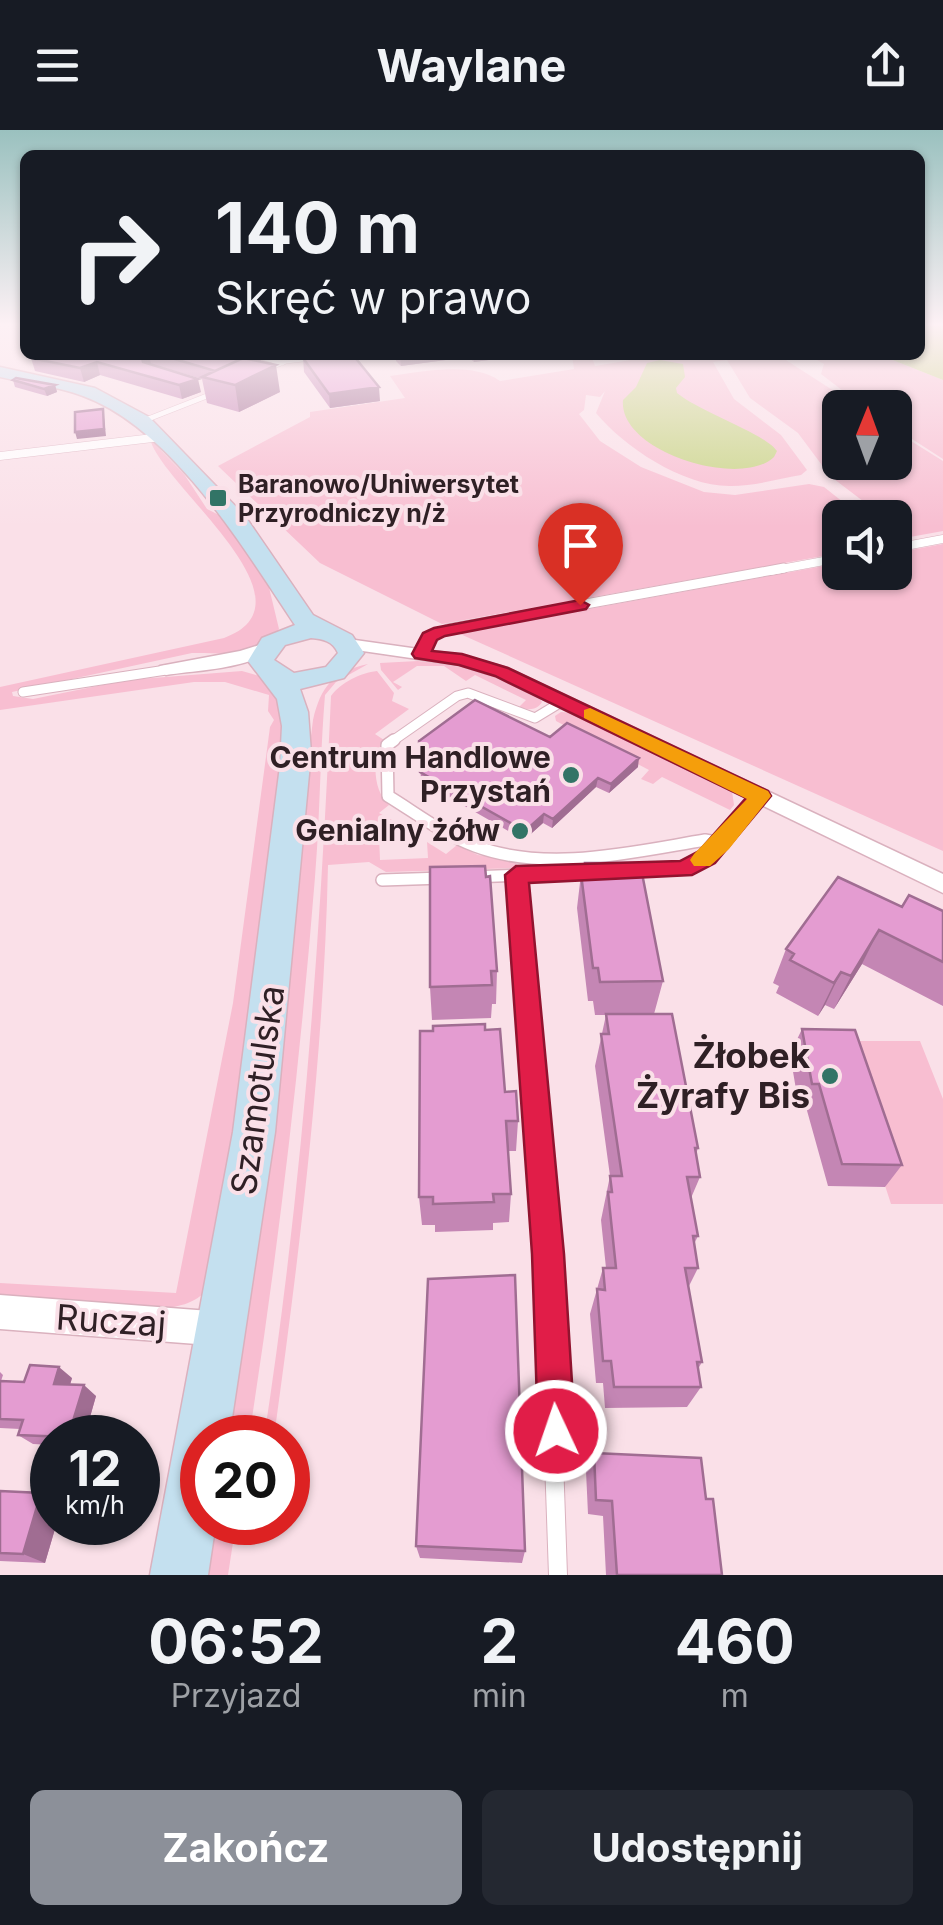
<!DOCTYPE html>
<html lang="pl">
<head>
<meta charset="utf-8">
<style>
	:root { --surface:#171b24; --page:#242831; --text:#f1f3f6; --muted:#9ea1a6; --accent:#8c9099 }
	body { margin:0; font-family:Inter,sans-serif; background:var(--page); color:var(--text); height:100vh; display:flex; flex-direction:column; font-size:38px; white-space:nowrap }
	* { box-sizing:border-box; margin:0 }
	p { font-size:32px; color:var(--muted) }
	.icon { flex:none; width:55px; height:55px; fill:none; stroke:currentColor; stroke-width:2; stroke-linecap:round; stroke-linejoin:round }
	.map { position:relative; height:1445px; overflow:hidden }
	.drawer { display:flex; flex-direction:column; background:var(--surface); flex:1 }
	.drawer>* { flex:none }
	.guide { position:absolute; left:20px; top:20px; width:905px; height:210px; border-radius:15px; box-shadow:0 2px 8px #0004; background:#171b24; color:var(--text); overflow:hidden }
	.needle { width:65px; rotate:1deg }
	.fabs { position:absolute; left:822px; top:260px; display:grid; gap:20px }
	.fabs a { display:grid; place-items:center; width:90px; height:90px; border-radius:15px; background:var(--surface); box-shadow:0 2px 8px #0004; font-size:50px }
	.speed { position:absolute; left:30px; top:1285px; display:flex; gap:20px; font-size:50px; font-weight:700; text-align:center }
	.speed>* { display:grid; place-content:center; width:130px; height:130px; border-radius:50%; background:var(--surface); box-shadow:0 2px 8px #0004; line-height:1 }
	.speed small { font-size:25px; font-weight:400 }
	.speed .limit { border:15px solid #d22; background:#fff; color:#111 }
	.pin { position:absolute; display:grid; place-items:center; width:85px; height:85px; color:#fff; margin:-102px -42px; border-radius:50% 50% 50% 0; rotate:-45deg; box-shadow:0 0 10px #0007 }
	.pin .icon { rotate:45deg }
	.me { position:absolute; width:110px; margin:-55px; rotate:357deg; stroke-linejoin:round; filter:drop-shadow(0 0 8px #0008) }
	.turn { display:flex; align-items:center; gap:35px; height:210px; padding:0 30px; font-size:45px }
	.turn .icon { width:130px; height:130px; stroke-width:2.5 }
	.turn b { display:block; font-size:70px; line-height:85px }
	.eta { display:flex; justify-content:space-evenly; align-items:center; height:170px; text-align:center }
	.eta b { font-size:60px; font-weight:700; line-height:70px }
	.action { display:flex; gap:20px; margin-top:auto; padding:20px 30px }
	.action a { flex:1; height:115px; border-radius:15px; background:var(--accent); color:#fff; font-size:40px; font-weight:700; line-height:115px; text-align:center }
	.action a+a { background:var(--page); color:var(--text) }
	header { display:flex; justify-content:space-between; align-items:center; height:130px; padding:0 30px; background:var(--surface); font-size:45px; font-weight:700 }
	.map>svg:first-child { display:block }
	.green { fill:#f8bed1 }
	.water { fill:#c6d481 }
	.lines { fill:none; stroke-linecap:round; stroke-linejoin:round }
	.lane-far5-casing { stroke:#dab1be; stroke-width:6 }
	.lane-far4-casing { stroke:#dab1be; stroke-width:9 }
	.lane-far3-casing { stroke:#dab1be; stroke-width:11 }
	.lane-far2-casing { stroke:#dab1be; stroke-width:14 }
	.lane-far1-casing { stroke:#dab1be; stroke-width:16 }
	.lane-casing { stroke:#dab1be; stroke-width:20 }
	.street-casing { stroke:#dab1be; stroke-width:3 }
	.secondary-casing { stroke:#dab1be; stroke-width:3 }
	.lane-far5 { stroke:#fff; stroke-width:5 }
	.lane-far4 { stroke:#fff; stroke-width:8 }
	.lane-far3 { stroke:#fff; stroke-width:9 }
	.lane-far2 { stroke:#fff; stroke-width:11 }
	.lane-far1 { stroke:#fff; stroke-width:14 }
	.lane { stroke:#fff; stroke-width:18 }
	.street { fill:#fff; fill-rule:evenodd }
	.secondary { fill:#c4e0ef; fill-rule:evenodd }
	.wall { fill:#c486b4 }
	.shaded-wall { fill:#a06d92 }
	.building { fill:#e49cd1; stroke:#a06d92; stroke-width:2.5 }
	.route { fill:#e11d48; stroke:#92132f; stroke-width:2.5 }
	.slow { fill:#f59e0b }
	.poi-dot { fill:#327466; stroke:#fae0e8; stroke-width:4 }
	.labels { text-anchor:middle; stroke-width:8; stroke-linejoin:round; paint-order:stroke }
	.far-poi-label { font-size:25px; font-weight:bold; fill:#2f2025; stroke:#fae0e8; text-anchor:start }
	.poi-label { font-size:30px; font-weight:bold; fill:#2f2025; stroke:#fae0e8; text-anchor:end }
	.near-poi-label { font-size:35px; font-weight:bold; fill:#2f2025; stroke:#fae0e8; text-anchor:end }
	.near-street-label { font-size:35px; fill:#2f2025; stroke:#fae0e8 }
</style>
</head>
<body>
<header><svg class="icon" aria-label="menu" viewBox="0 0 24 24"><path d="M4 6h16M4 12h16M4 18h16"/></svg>Waylane<svg class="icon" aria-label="share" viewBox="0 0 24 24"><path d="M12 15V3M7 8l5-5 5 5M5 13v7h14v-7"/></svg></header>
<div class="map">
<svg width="943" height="1445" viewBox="0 0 943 1445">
	<rect width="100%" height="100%" fill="#fae0e8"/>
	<!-- green -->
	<path class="green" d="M572 225H591L595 236 661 225H778L859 277 840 278V332H895V301L943 331V401L910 407 895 396V388L884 387 830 346 798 303 750 268 727 230 713 232 734 269 781 305 807 340 801 345C778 349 754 356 731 356 684 357 624 317 596 283L605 261 600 267 586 265 584 280 579 284 600 311 641 337 704 362 735 365 809 354 824 357 862 387 840 388V423L442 494 320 433 218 336 310 287V282L405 268 390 246C422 242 471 231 500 251L574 239Z
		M808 225H880L943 250V329L895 298V278L864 277 821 244 824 234Z
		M150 309 184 344 207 379 225 388 267 449 279 499C254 531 225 522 192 523L12 562 13 566 33 569 127 550 242 541 263 547 283 561 284 630 268 777 209 1158C194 1175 177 1177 156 1179L0 1167V1153L176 1163 233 873 270 597 274 590 268 581 269 565 225 552H194L0 580V557L224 508C322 472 162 356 150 309Z
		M943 414V721L458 503 840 433V442H895V423Z
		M418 531C449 534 526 545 542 572 537 581 527 580 519 577L526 570 475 545 466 551 444 536H417L393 552 402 557 398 560 381 540 380 533Z
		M368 534 336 552 325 565C320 625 320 687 315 747 300 935 278 1122 249 1307L223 1308 313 590C321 556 333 542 368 534Z
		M377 541 394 563 392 571 409 579 375 604 384 610C371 626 373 662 389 675L379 683 403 696 396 704 379 706 380 730 428 728 427 712 446 724 457 715 478 725 516 730 517 738 386 742 369 732 328 735C324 926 300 1118 274 1307L264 1308C302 1062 320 814 331 566 341 552 361 543 377 541Z
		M561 582 575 583 732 661 734 675 730 680 662 647 653 654 641 649 649 640 556 591 555 586Z
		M838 911H920L943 969V1074H891Z
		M209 1393H236L228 1445H200Z"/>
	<!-- water -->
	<path class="water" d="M920 195H943V250L880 225H920Z
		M660 230 683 234 685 247 676 258 677 263C700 282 766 304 777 321L774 327C741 359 618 322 623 270L636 257 647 233Z"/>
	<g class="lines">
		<defs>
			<path id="lane-far5" d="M254 225 282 233
				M381 225H413
				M261 241 286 231 334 225
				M143 291 217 262"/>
			<path id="lane-far4" d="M0 326 161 307
				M895 418 943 409
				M770 441 840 428"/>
			<path id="lane-far3" d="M421 524 429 507 448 499 784 438
				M23 562 166 540
				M391 612 457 566 468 563 535 588 563 571"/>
			<path id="lane-far2" d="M394 610 387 615 388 666C416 683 444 705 475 716 547 743 632 722 705 710L721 713
				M627 741 684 739 707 727 760 667
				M516 745 523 829
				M472 747 598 742
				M382 750 443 748"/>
			<path id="lane-far1" d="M523 827 546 1102"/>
			<path id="lane" d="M546 1100 558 1445"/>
			<path id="street" d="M348 509 461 525 507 538 943 744V763L495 546 459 535 342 518V510Z
				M266 513 275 518C249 539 198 540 166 545L157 540 160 536 240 521Z
				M0 1165 223 1182 235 1187 240 1199 235 1211 223 1216 0 1199Z"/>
			<path id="secondary" d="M0 237 95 258 149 287 245 386 313 485 352 505 364 523 344 548 300 559 308 582 311 623 275 1002 229 1308H202V1392H216L208 1445H150L233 1002 280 636 282 596 277 569 248 531 262 508 295 495C244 419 173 299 83 266 57 256 27 253 0 247ZM311 508C323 509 333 511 338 523L326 537 294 543 274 530 285 515Z"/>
		</defs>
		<!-- lane-far5 casing -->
		<use href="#lane-far5" class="lane-far5-casing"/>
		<!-- lane-far4 casing -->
		<use href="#lane-far4" class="lane-far4-casing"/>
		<!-- lane-far3 casing -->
		<use href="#lane-far3" class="lane-far3-casing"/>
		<!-- lane-far2 casing -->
		<use href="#lane-far2" class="lane-far2-casing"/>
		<!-- lane-far1 casing -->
		<use href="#lane-far1" class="lane-far1-casing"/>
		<!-- lane casing -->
		<use href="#lane" class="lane-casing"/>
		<!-- street casing -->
		<use href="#street" class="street-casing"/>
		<!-- secondary casing -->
		<use href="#secondary" class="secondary-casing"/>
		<!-- lane-far5 -->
		<use href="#lane-far5" class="lane-far5"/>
		<!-- lane-far4 -->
		<use href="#lane-far4" class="lane-far4"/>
		<!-- lane-far3 -->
		<use href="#lane-far3" class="lane-far3"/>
		<!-- lane-far2 -->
		<use href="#lane-far2" class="lane-far2"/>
		<!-- lane-far1 -->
		<use href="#lane-far1" class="lane-far1"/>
		<!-- lane -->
		<use href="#lane" class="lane"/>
		<!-- street -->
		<use href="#street" class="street"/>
		<!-- secondary -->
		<use href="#secondary" class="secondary"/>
	</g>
	<!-- wall -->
	<path class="wall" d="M35 225H260L261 232 280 262 239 282 207 273 202 249 151 234 201 262 182 269 100 245 84 252 35 241 31 228Z
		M396 225H496V229L474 232 468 227 401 236 396 231Z
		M303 228 380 271 330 278 304 242Z
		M13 250 55 255 57 262 47 266 15 257Z
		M550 607 638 637 609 663 596 657 552 698 543 693 524 710 421 651 419 611Z
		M585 733 663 851 654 884 698 1018 696 1024 700 1047 691 1068 698 1106 694 1114 698 1138 688 1158 702 1232 698 1239 701 1257 687 1277 605 1278 603 1253H596L590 1184 603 1138H606L601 1090 610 1046 595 936 606 885H595L593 871H588L577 778 581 744H584Z
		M430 737 497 841 496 874H492L491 888 432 890 430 857Z
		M902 777 943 781V876L862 834 834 879 825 875 818 886 776 863 779 856 773 853 786 819Z
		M802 899 902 1035 885 1057 828 1056 806 977H799L790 924Z
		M485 900 505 962 518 991 516 1021H508L511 1064 509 1092 493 1093V1100L435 1102V1095H422L419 1067Z
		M0 1242 3 1245 1 1251 24 1252 72 1248 70 1255 96 1266 84 1308H52V1315L33 1314 18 1305 20 1299 0 1298Z
		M594 1323 706 1369 722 1445H606L603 1386 588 1384 586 1341Z
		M0 1361 52 1392H57L45 1433 0 1431Z
		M416 1416 525 1421 522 1433 420 1428Z"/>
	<!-- shaded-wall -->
	<path class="shaded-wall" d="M141 225H149L151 234 144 236Z
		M250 225H260L261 234 216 241Z
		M400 225H468V227L401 236Z
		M474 225H496V229L474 232Z
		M97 232 100 245 84 252 80 238Z
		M276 235 280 262 239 282 235 255Z
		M198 249 201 262 182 269 179 255Z
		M55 255 57 262 47 266 44 259Z
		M379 257 380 271 330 278 329 264Z
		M103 279 106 306 77 309 75 302Z
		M639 628 638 637 609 663 611 654Z
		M598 648 596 657 552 698 553 689Z
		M544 684 543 693 524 710 525 701Z
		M879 800 862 834 834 879 851 846Z
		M841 842 825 875 818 886 834 853Z
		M59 1237 72 1248 67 1264 54 1254Z
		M84 1255 96 1266 84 1308H69L68 1307Z
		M41 1363 52 1369V1392H57L45 1433 23 1424Z"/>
	<!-- building -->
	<path class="building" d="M35 225H141L143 232 198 249 179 255 97 232 80 238 31 228Z
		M161 225H250L215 241Z
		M330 225H353L379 257 329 264 303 228Z
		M243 228 276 235 235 255 202 247Z
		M16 248 55 255 44 259 13 250Z
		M103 279 104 299 75 302V282Z
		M475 570 550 607 567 593 639 628 611 654 598 648 553 689 544 684 525 701 420 642 419 611Z
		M585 733H640L663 851 600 852 598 838H593L581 744H586Z
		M485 736 486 747 490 746 497 841H491L492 855 430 857V737Z
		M838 747 902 777 909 765 943 781V832L879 800 851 846 841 842 834 853 790 830 794 824 786 819Z
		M606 884H672L698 1018H695L700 1047H687L698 1106H693L698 1138H685L702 1232H697L701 1257H614L611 1231H603L597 1159 605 1160 603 1138H616L608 1062H612L610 1046H622L601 904H609Z
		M485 894V900L500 899 505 962 516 961 518 991H506L511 1064H493L494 1072 433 1074V1067H419L420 901H433V896Z
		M802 899 855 900 902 1035 842 1034 819 954H812Z
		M515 1145 525 1421 416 1416 428 1149Z
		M30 1235 59 1237 54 1254 84 1255 68 1307 18 1305 23 1290 0 1289V1251L24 1252Z
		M594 1323 701 1328 706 1369H713L722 1445H617L612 1371 596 1370Z
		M0 1361 41 1363 23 1424 0 1423Z"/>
	<!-- sky -->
	<linearGradient id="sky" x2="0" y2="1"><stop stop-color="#9ac1bf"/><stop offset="0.49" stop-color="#fdf1f5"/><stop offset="1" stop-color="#fdf1f5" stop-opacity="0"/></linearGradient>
	<rect width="943" height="397" fill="url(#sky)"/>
	<!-- route -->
	<path class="route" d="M580 470 589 475 586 479 445 506 437 510 432 521 462 524 508 538 768 661 771 666 715 733 692 745 529 753 564 1124 575 1301 569 1314 556 1320 543 1314 538 1301 532 1124 505 745 516 736 680 731 699 721 746 668 495 546 459 535 415 528 412 524 423 503 434 498Z"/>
	<!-- slow -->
	<path class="slow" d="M590 578 768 661 771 666 729 719 710 736H694L690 730 694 724 747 669 584 588V580Z"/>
	<!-- markers -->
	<g class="poi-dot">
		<rect x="208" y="358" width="20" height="20" rx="5"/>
		<circle cx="571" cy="645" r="10"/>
		<circle cx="520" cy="701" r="10"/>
		<circle cx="830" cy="946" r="10"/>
	</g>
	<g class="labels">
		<!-- far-poi labels -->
		<g class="far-poi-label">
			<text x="238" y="363">Baranowo/Uniwersytet<tspan x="238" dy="29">Przyrodniczy n/ż</tspan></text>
		</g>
		<!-- poi labels -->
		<g class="poi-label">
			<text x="551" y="638">Centrum Handlowe<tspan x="551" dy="34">Przystań</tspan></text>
			<text x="500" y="711">Genialny żółw</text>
		</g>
		<!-- near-poi labels -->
		<g class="near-poi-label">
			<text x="810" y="938">Żłobek<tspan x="810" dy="40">Żyrafy Bis</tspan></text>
		</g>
		<!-- near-street labels -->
		<g class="near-street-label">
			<text transform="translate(258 960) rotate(-82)" y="12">Szamotulska</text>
			<text transform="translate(111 1191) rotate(4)" y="12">Ruczaj</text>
		</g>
	</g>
</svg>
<div class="fabs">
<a><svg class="needle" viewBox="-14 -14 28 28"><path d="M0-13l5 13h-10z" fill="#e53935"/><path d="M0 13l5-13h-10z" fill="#9ea1a6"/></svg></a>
<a><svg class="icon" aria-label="sound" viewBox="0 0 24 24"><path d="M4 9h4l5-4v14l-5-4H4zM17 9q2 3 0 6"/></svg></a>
</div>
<div class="speed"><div>12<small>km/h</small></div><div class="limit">20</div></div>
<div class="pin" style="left:580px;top:475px;background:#d93025"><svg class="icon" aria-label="arrive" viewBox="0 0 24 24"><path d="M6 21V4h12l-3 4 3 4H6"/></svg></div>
<svg class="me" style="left:556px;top:1301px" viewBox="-20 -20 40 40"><circle r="17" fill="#e11d48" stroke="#fff" stroke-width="3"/><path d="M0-11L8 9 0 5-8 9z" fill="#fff"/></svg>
<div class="guide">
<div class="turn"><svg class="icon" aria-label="right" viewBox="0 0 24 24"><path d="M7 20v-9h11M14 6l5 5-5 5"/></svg><div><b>140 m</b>Skręć w prawo</div></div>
</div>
</div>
<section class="drawer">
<div class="eta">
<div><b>06:52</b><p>Przyjazd</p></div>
<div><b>2</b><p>min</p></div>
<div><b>460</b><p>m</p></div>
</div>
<div class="action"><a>Zakończ</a><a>Udostępnij</a></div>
</section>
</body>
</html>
